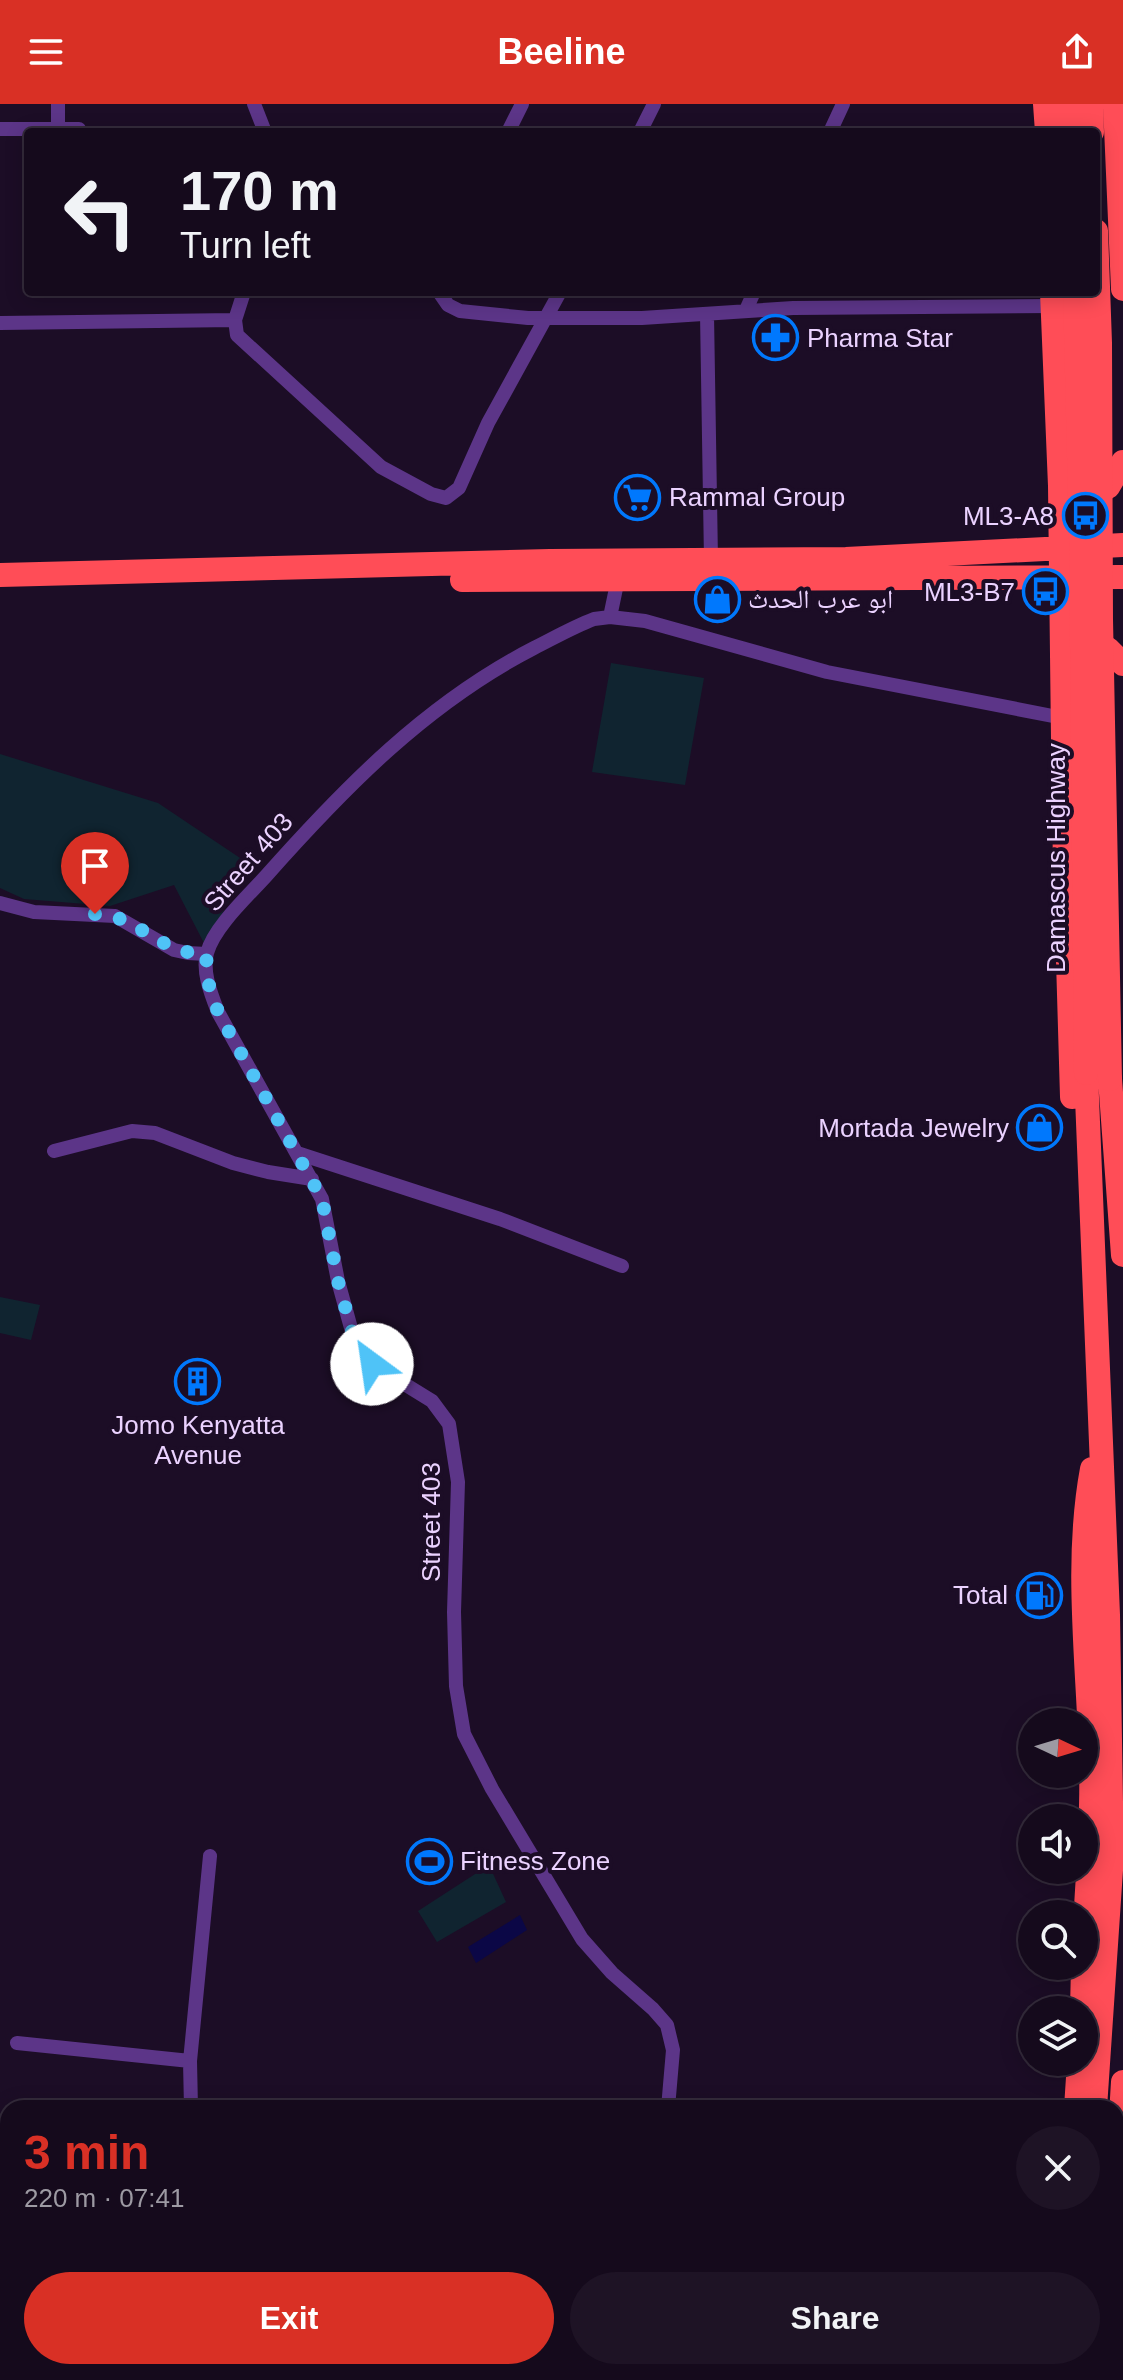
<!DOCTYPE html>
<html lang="en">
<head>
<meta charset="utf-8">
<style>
	:root { --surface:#150a1c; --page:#1e1325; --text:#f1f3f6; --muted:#9d9aa3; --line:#342b3b; --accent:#d93025 }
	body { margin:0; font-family:Helvetica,"Noto Naskh Arabic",sans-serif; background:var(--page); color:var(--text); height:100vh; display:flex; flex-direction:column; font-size:30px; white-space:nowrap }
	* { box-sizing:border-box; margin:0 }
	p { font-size:26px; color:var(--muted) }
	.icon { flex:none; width:44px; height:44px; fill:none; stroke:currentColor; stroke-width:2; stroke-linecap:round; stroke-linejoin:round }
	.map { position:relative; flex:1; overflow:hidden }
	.side { position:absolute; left:0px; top:1996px; width:1124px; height:280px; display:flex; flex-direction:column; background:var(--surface); border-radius:24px 24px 0 0; box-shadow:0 4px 20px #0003,0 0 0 2px var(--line) }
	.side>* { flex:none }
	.hud { position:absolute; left:24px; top:24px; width:1076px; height:168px; border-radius:8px; box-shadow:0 4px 20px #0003,0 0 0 2px var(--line); background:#150a1c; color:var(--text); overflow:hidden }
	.needle { width:52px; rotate:94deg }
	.buttons { position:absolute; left:1018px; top:1604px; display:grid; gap:16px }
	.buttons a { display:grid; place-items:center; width:80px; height:80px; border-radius:50%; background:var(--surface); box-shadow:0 4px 20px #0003,0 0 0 2px var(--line); font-size:40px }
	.pin { position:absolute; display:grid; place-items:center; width:68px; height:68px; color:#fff; margin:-82px -34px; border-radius:50% 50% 50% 0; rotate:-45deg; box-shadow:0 0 8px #0007 }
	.pin .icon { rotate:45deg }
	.me { position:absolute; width:88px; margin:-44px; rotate:329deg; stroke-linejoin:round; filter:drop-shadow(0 0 6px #0008) }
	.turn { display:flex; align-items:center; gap:28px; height:168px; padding:0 24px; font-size:36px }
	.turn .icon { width:104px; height:104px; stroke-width:2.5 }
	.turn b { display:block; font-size:56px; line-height:68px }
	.round { display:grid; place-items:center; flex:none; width:84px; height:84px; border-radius:42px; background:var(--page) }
	.headline { display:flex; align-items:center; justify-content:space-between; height:136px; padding:0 24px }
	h1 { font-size:48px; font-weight:700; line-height:60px; color:var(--accent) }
	.cta { display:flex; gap:16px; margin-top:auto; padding:16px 24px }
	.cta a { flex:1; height:92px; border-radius:48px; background:var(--accent); color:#fff; font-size:32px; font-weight:700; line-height:92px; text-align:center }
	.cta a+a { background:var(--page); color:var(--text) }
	header { display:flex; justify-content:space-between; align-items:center; height:104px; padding:0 24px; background:var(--accent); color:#fff; font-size:36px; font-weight:700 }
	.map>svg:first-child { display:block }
	.green { fill:#102430 }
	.water { fill:#0b0746 }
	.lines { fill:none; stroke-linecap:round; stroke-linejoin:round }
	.highway-tunnel { stroke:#3b2b47; stroke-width:24; stroke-dasharray:24 12; stroke-linecap:butt }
	.street { stroke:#5c3588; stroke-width:14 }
	.secondary { stroke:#ad69ff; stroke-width:16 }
	.highway { stroke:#ff4d57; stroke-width:24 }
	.highway-bridge { stroke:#ff4d57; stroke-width:24 }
	.route { stroke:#4fc3f7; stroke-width:14; stroke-dasharray:0 25.2 }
	.labels { text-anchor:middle; stroke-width:8; stroke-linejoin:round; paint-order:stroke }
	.poi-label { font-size:26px; fill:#ebd2ff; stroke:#1c0d26; text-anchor:start }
	.street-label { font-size:26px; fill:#ebd2ff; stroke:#1c0d26 }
</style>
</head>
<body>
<header><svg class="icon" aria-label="menu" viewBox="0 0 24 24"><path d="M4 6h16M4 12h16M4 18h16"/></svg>Beeline<svg class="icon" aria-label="share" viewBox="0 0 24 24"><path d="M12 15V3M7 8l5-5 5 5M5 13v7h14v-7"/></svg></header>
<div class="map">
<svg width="1123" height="2276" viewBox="0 0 1123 2276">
	<rect width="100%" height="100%" fill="#1c0d26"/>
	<!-- green -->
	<path class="green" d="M611 559 704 574 685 681 592 668Z
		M0 650 158 699 249 760 205 841 174 781 110 802 24 795 0 784Z
		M0 1193 40 1201 31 1236 0 1229Z
		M489 1761 506 1798 437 1838 418 1807Z
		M1116 2207 1123 2208V2276H1083L1084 2268H1116Z
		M8 2232V2268H332L331 2276H0V2238Z
		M445 2268H689L686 2276H475Z"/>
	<!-- water -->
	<path class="water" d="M520 1811 527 1826 476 1859 468 1843Z"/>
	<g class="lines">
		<!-- highway-tunnel -->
		<path class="highway-tunnel" d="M1109 2276 1110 2268"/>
		<!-- street -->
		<path class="street" d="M58 0V24
			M254 0 265 28
			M0 25H79
			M508 28 522 0
			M640 28 654 0
			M830 28 843 0
			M244 188 235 216 237 231 381 363 431 390 446 394 459 384 488 319 560 188
			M439 188 448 201 460 207 528 214H642L793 204 1053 202
			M746 206 754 188
			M707 210 711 456
			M0 219 235 216
			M610 513 619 470
			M0 799 34 808 115 812 174 846 188 849 206 850
			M54 1047 132 1027 155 1029 233 1059 268 1068 312 1075
			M297 1049 500 1115 622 1162
			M17 1939 190 1957 191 2004
			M190 1957 210 1752
			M668 2004 673 1946 667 1921 653 1905 612 1869 582 1835 492 1685 464 1630 456 1582 454 1508 458 1378 449 1320 432 1297 372 1260 354 1235 338 1177 322 1095 218 908C211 890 202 868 207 849 214 823 248 792 266 772 345 683 427 599 534 544 554 534 573 523 594 515L610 513 645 517 827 568 1063 614
			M0 2242 8 2235"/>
		<!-- secondary -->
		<path class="secondary" d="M0 2122H8
			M1116 2167 1123 2168
			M1116 2180 1123 2181"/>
		<!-- highway -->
		<path class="highway" d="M1045 0 1047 28
			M1068 0 1069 28
			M1091 0 1092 28
			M1115 0 1123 185
			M1052 188 1060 382 1064 719 1072 993
			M1082 386 1096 387 1108 383 1123 358
			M0 471 550 457 846 455 1123 441
			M462 476 1123 473
			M1085 547 1094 544 1108 545 1123 560
			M1086 969 1108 1511 1111 1698V1766L1095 2004
			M1110 975 1123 1151
			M1084 1845C1086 1784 1093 1723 1091 1662 1089 1564 1074 1462 1092 1365
			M1082 1906 1083 1862
			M1076 2004 1079 1958
			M1116 2092 1123 1978
			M1116 2147 1123 2146
			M1116 2196 1123 2197
			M1072 2276 1074 2268"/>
		<!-- highway-bridge -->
		<path class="highway-bridge" d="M1096 127 1100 239 1101 515 1110 975
			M1075 188 1081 436 1086 969"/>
	</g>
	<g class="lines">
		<!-- route -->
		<path class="route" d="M95 810C139 811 158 850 206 850L208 878 218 908 322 1095 338 1177 354 1235 372 1260"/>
	</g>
	<!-- icons -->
	<defs>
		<symbol id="pharmacy-ring" viewBox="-11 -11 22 22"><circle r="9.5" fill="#1c0d26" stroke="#0078fd" stroke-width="1.5"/><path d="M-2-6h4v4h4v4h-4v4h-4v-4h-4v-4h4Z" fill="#0078fd"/></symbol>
		<symbol id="supermarket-ring" viewBox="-11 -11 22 22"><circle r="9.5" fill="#1c0d26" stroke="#0078fd" stroke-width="1.5"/><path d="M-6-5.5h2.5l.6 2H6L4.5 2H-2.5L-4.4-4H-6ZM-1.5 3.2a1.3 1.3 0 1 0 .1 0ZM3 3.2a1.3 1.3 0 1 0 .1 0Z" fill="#0078fd"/></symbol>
		<symbol id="bus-ring" viewBox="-11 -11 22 22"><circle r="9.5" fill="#1c0d26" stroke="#0078fd" stroke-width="1.5"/><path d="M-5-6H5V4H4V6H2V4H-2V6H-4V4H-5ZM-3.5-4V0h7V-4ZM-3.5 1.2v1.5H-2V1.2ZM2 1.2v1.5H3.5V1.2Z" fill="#0078fd"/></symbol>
		<symbol id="shop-ring" viewBox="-11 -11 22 22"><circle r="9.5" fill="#1c0d26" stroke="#0078fd" stroke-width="1.5"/><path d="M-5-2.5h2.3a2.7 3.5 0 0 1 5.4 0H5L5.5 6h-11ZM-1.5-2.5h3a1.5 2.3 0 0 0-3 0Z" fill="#0078fd"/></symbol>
		<symbol id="building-ring" viewBox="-11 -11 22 22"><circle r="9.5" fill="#1c0d26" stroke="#0078fd" stroke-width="1.5"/><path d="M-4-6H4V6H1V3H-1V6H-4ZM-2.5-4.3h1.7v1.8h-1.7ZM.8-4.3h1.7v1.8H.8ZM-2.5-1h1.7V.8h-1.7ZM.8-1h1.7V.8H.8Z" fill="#0078fd"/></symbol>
		<symbol id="fuel-ring" viewBox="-11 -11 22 22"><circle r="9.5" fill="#1c0d26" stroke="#0078fd" stroke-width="1.5"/><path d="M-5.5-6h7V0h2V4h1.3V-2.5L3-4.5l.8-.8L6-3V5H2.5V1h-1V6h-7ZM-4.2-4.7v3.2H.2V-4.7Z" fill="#0078fd"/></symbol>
		<symbol id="stadium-ring" viewBox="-11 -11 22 22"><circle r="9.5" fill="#1c0d26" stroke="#0078fd" stroke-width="1.5"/><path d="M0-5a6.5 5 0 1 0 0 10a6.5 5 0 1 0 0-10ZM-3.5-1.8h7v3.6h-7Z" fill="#0078fd"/></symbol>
	</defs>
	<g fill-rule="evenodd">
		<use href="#pharmacy-ring" x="750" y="208" width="51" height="51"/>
		<use href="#supermarket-ring" x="612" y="368" width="51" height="51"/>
		<use href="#bus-ring" x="1060" y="386" width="51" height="51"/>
		<use href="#bus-ring" x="1020" y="462" width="51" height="51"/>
		<use href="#shop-ring" x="692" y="470" width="51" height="51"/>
		<use href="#shop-ring" x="1014" y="998" width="51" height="51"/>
		<use href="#building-ring" x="172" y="1252" width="51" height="51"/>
		<use href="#fuel-ring" x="1014" y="1466" width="51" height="51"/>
		<use href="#stadium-ring" x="404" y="1732" width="51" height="51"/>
	</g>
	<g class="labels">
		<!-- poi labels -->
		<g class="poi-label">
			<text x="807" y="243">Pharma Star</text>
			<text x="669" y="402">Rammal Group</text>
			<text x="1054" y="421" text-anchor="end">ML3-A8</text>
			<text x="1015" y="497" text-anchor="end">ML3-B7</text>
			<text x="748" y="504">ابو عرب الحدث</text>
			<text x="1009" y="1033" text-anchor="end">Mortada Jewelry</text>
			<text x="198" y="1330" text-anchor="middle">Jomo Kenyatta<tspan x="198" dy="30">Avenue</tspan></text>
			<text x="1008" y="1500" text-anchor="end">Total</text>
			<text x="460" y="1766">Fitness Zone</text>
		</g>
		<!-- street labels -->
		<g class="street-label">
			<text transform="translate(1056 754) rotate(-90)" y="9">Damascus Highway</text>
			<text transform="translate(248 758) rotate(-49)" y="9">Street 403</text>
			<text transform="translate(431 1418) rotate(-90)" y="9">Street 403</text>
		</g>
	</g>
</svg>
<div class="buttons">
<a><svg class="needle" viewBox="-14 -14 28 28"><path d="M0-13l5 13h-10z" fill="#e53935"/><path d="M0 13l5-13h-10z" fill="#9d9aa3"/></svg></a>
<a><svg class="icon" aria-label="sound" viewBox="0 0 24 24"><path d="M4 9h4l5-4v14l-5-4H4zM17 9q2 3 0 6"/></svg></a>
<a><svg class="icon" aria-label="search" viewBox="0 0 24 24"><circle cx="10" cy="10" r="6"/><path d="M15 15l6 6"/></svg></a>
<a><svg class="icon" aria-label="layers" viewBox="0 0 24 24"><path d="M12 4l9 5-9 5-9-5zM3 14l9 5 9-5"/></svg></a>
</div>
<div class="pin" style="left:95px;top:810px;background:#d93025"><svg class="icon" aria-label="arrive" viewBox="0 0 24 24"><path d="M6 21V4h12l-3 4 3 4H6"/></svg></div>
<svg class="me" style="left:372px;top:1260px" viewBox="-20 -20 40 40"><circle r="19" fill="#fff"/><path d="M0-13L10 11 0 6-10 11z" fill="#4fc3f7"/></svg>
<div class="hud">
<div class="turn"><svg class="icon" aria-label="left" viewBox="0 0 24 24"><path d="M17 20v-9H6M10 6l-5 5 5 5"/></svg><div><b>170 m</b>Turn left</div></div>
</div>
<section class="side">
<div class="headline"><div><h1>3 min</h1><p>220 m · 07:41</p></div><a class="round"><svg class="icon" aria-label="close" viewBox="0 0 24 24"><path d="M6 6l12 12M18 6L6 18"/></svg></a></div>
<div class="cta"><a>Exit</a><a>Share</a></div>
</section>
</div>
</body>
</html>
